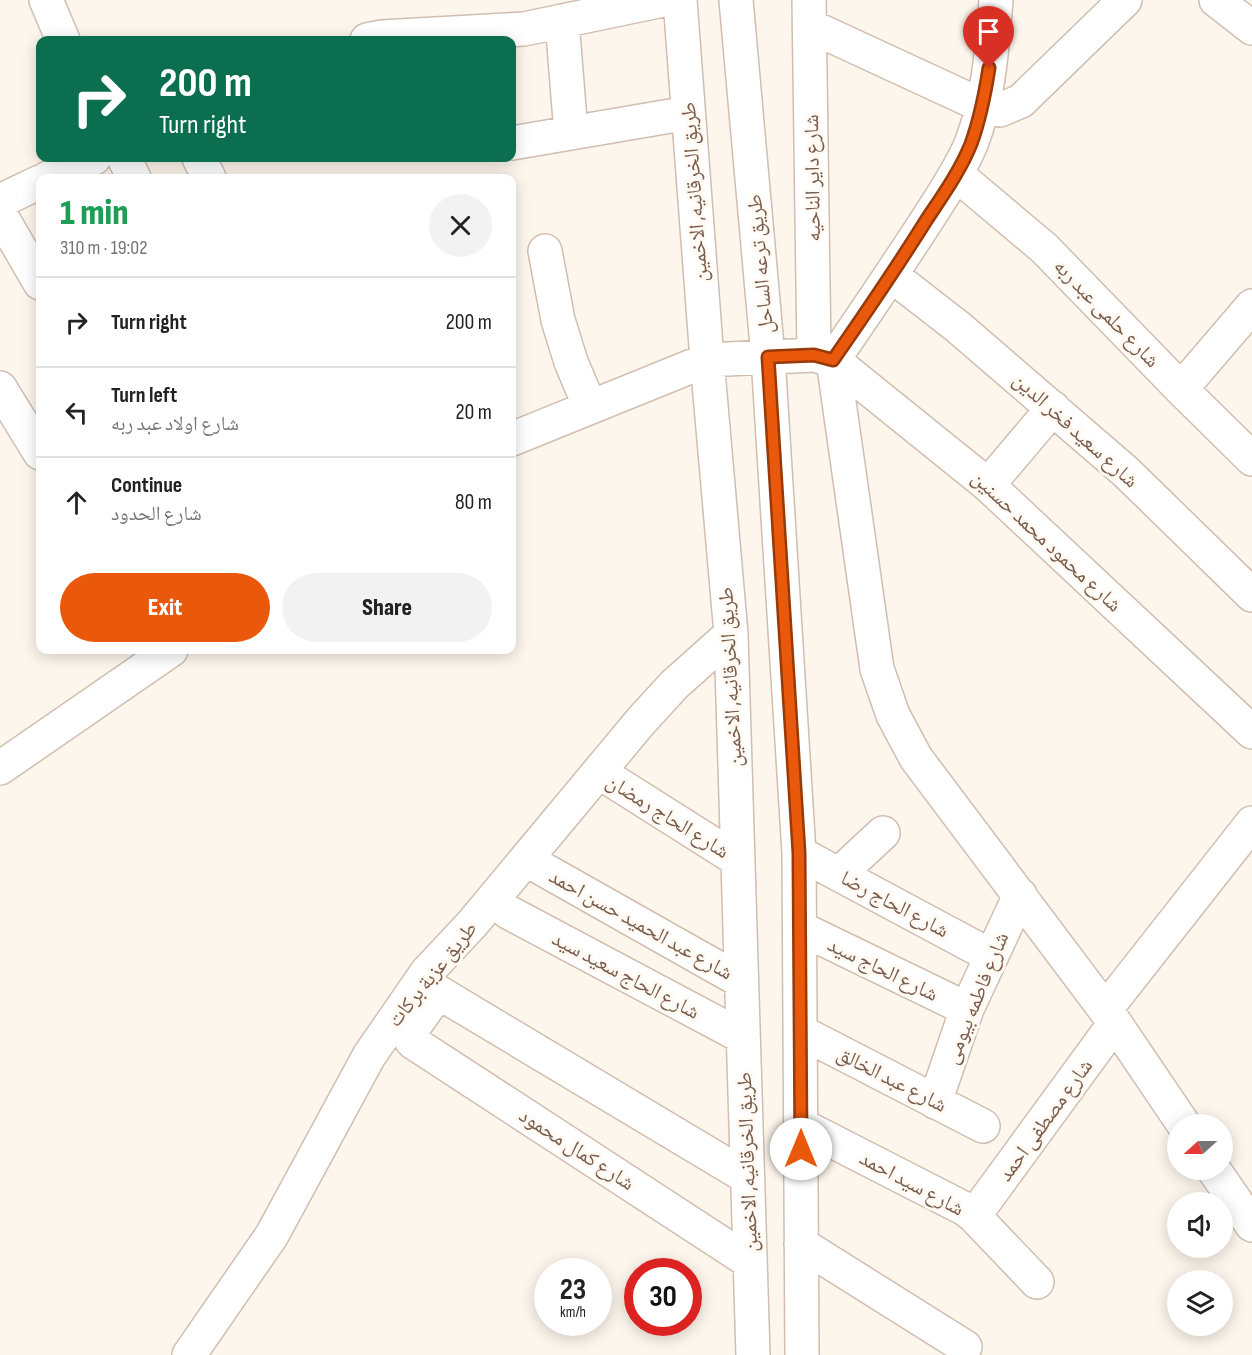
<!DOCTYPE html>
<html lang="en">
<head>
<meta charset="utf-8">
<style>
	:root { --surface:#fff; --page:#f2f2f2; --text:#222; --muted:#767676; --line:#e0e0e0; --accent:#ea580c }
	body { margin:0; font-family:"Sofia Sans Condensed","Noto Naskh Arabic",sans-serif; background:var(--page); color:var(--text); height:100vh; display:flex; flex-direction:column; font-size:22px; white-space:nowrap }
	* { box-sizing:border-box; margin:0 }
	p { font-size:20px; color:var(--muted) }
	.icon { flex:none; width:33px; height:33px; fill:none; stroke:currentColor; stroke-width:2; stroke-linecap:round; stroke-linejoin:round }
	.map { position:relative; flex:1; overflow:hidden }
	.details { position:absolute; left:36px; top:174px; width:480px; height:480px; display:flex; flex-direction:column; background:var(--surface); border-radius:12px; box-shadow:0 3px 15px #0003 }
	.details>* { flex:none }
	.hud { position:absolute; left:36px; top:36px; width:480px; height:126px; border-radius:12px; box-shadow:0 3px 15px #0003; background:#0b6e4f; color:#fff; overflow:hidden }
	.needle { width:39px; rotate:249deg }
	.tools { position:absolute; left:1167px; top:1114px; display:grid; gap:12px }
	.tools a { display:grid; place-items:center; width:66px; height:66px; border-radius:50%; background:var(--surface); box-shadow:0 3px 15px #0003; font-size:30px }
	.speed { position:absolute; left:534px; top:1258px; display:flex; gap:12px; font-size:30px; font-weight:700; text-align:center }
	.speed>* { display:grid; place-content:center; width:78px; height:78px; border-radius:50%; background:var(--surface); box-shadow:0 3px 15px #0003; line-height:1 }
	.speed small { font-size:15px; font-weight:400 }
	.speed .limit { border:9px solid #d22; background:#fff; color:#111 }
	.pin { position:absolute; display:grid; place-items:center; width:51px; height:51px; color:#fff; margin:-62px -26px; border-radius:50% 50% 50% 0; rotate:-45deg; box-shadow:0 0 6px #0007 }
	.pin .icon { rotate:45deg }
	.me { position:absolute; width:66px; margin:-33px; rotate:0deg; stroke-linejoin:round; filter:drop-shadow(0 0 4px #0008) }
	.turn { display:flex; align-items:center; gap:21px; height:126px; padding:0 24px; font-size:27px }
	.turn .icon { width:78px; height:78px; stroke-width:2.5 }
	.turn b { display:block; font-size:42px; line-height:51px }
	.round { display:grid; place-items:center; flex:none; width:63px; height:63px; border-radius:32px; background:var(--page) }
	.head { display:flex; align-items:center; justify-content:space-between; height:102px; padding:0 24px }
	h1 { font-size:36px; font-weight:800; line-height:45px; color:#1e9e55 }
	.primary-button { display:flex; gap:12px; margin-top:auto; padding:12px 24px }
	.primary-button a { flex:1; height:69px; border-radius:36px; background:var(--accent); color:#fff; font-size:24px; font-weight:800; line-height:69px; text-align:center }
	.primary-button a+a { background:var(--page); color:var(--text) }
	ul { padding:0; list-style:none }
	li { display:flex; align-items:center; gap:18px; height:90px; padding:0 24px; border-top:2px solid var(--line) }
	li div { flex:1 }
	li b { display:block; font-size:22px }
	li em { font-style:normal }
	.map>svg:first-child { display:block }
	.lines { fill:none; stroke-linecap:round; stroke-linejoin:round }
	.minor-casing { stroke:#d1beb0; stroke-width:36 }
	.minor { stroke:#fff; stroke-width:33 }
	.route-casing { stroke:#983908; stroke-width:15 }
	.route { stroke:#ea580c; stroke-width:10 }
	.labels { text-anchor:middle; stroke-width:6; stroke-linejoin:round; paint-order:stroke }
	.street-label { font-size:21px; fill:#7a5c4d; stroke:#fffaf3 }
</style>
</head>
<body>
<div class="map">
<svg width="1252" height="1355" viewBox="0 0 1252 1355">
	<rect width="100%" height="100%" fill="#fdf6ec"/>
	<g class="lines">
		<defs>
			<path id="minor" d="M46 0 63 40
				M680 0 707 360 731 634 753 1355
				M736 0 768 357 799 853 802 1355
				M809 0 814 355
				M1216 0 1252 28
				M562 21 571 133
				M810 26 983 106 1000 110 1021 101 1125 0
				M367 40 382 37 524 29 663 0
				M512 143 688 113
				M124 158 134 178
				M199 158 209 178
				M956 174 1044 248 1181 389 1252 459
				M48 178 94 158
				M0 201 40 182
				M0 214 40 283
				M545 251 558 320 571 362 590 407
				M891 275 958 327 1126 472 1252 595
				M833 360 877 669 893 715 916 758 1115 1023 1184 1125
				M833 360C864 315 895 269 925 223 941 198 959 172 971 144 989 98 992 48 996 0
				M0 388 40 453
				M1181 389 1252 306
				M512 439 707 360 814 355 833 360 988 485 1252 732
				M988 485 1053 408
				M0 768 171 650
				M599 772 738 860
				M799 853 991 956
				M541 868 741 981
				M839 874 883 833
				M508 912 743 1037
				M800 928 967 1009
				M438 992 747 1177
				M435 997 411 1031V1040L414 1043 750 1262
				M1105 1010 1252 823
				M801 1032 983 1126
				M935 1102 967 1009 1020 895
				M801 1125 965 1209 974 1216 1037 1282
				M1214 1170 1252 1225
				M974 1216 1115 1023
				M801 1244 965 1347
				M189 1355 272 1235 369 1056 427 972 472 924 641 721 674 685 731 634"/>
		</defs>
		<!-- minor casing -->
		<use href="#minor" class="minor-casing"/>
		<!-- minor -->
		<use href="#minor" class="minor"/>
	</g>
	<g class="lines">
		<defs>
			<path id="route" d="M801 1149 799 853 768 357 814 355 833 360C865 314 897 267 927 219 943 195 960 171 971 144 980 119 985 94 989 68"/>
		</defs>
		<!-- route casing -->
		<use href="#route" class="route-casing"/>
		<!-- route -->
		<use href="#route" class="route"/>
	</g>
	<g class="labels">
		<!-- street labels -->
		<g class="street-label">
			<text transform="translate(812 178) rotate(-91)" y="7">شارع داير الناحيه</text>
			<text transform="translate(694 192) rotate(-94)" y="7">طريق الخرقانيه, الاخمين</text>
			<text transform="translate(760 264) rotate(-95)" y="7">طريق ترعه الساحل</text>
			<text transform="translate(1107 313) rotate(46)" y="7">شارع حلمى عبد ربه</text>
			<text transform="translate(1076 430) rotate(42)" y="7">شارع سعيد فخر الدين</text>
			<text transform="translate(1047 541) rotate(43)" y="7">شارع محمود محمد حسنين</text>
			<text transform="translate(730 677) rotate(-93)" y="7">طريق الخرقانيه, الاخمين</text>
			<text transform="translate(668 816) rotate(32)" y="7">شارع الحاج رمضان</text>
			<text transform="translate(895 904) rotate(28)" y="7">شارع الحاج رضا</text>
			<text transform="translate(641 924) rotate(29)" y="7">شارع عبد الحميد حسن احمد</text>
			<text transform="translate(883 969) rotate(26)" y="7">شارع الحاج سيد</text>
			<text transform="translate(432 974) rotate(-51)" y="7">طريق عزبة بركات</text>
			<text transform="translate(626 975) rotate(28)" y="7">شارع الحاج سعيد سيد</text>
			<text transform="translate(976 998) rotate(-68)" y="7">شارع فاطمه بيومى</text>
			<text transform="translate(892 1079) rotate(27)" y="7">شارع عبد الخالق</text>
			<text transform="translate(1045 1120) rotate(-54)" y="7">شارع مصطفى احمد</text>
			<text transform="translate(577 1149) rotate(33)" y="7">شارع كمال محمود</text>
			<text transform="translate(747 1162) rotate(-92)" y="7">طريق الخرقانيه, الاخمين</text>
			<text transform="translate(912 1183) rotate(28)" y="7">شارع سيد احمد</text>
		</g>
	</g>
</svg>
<div class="tools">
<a><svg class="needle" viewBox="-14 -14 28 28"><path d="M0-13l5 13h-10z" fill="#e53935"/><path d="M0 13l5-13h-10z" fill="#767676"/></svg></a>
<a><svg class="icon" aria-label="sound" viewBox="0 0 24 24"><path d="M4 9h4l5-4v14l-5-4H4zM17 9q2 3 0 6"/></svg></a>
<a><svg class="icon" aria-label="layers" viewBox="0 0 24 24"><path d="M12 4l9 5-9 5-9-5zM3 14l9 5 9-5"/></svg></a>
</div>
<div class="speed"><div>23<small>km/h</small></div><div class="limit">30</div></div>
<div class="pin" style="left:989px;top:68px;background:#d93025"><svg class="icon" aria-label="arrive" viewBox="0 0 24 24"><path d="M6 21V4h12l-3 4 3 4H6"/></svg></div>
<svg class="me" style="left:801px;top:1149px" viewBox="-20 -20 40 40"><circle r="19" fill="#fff"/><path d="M0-13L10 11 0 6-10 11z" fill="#ea580c"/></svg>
<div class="hud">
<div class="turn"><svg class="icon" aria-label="right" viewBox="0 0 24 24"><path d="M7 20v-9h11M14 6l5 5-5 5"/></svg><div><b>200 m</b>Turn right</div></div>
</div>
<section class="details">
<div class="head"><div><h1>1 min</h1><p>310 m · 19:02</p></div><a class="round"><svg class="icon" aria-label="close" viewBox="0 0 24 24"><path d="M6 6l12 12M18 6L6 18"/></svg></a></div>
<ul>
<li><svg class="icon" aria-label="right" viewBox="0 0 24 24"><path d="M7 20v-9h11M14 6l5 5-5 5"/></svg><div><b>Turn right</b></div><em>200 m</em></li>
<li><svg class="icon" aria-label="left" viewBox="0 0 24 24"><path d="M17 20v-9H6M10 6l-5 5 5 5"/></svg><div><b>Turn left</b><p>شارع اولاد عبد ربه</p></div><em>20 m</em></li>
<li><svg class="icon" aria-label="ahead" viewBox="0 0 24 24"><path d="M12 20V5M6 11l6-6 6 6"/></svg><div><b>Continue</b><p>شارع الحدود</p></div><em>80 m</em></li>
</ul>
<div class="primary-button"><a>Exit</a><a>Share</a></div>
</section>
</div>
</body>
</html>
